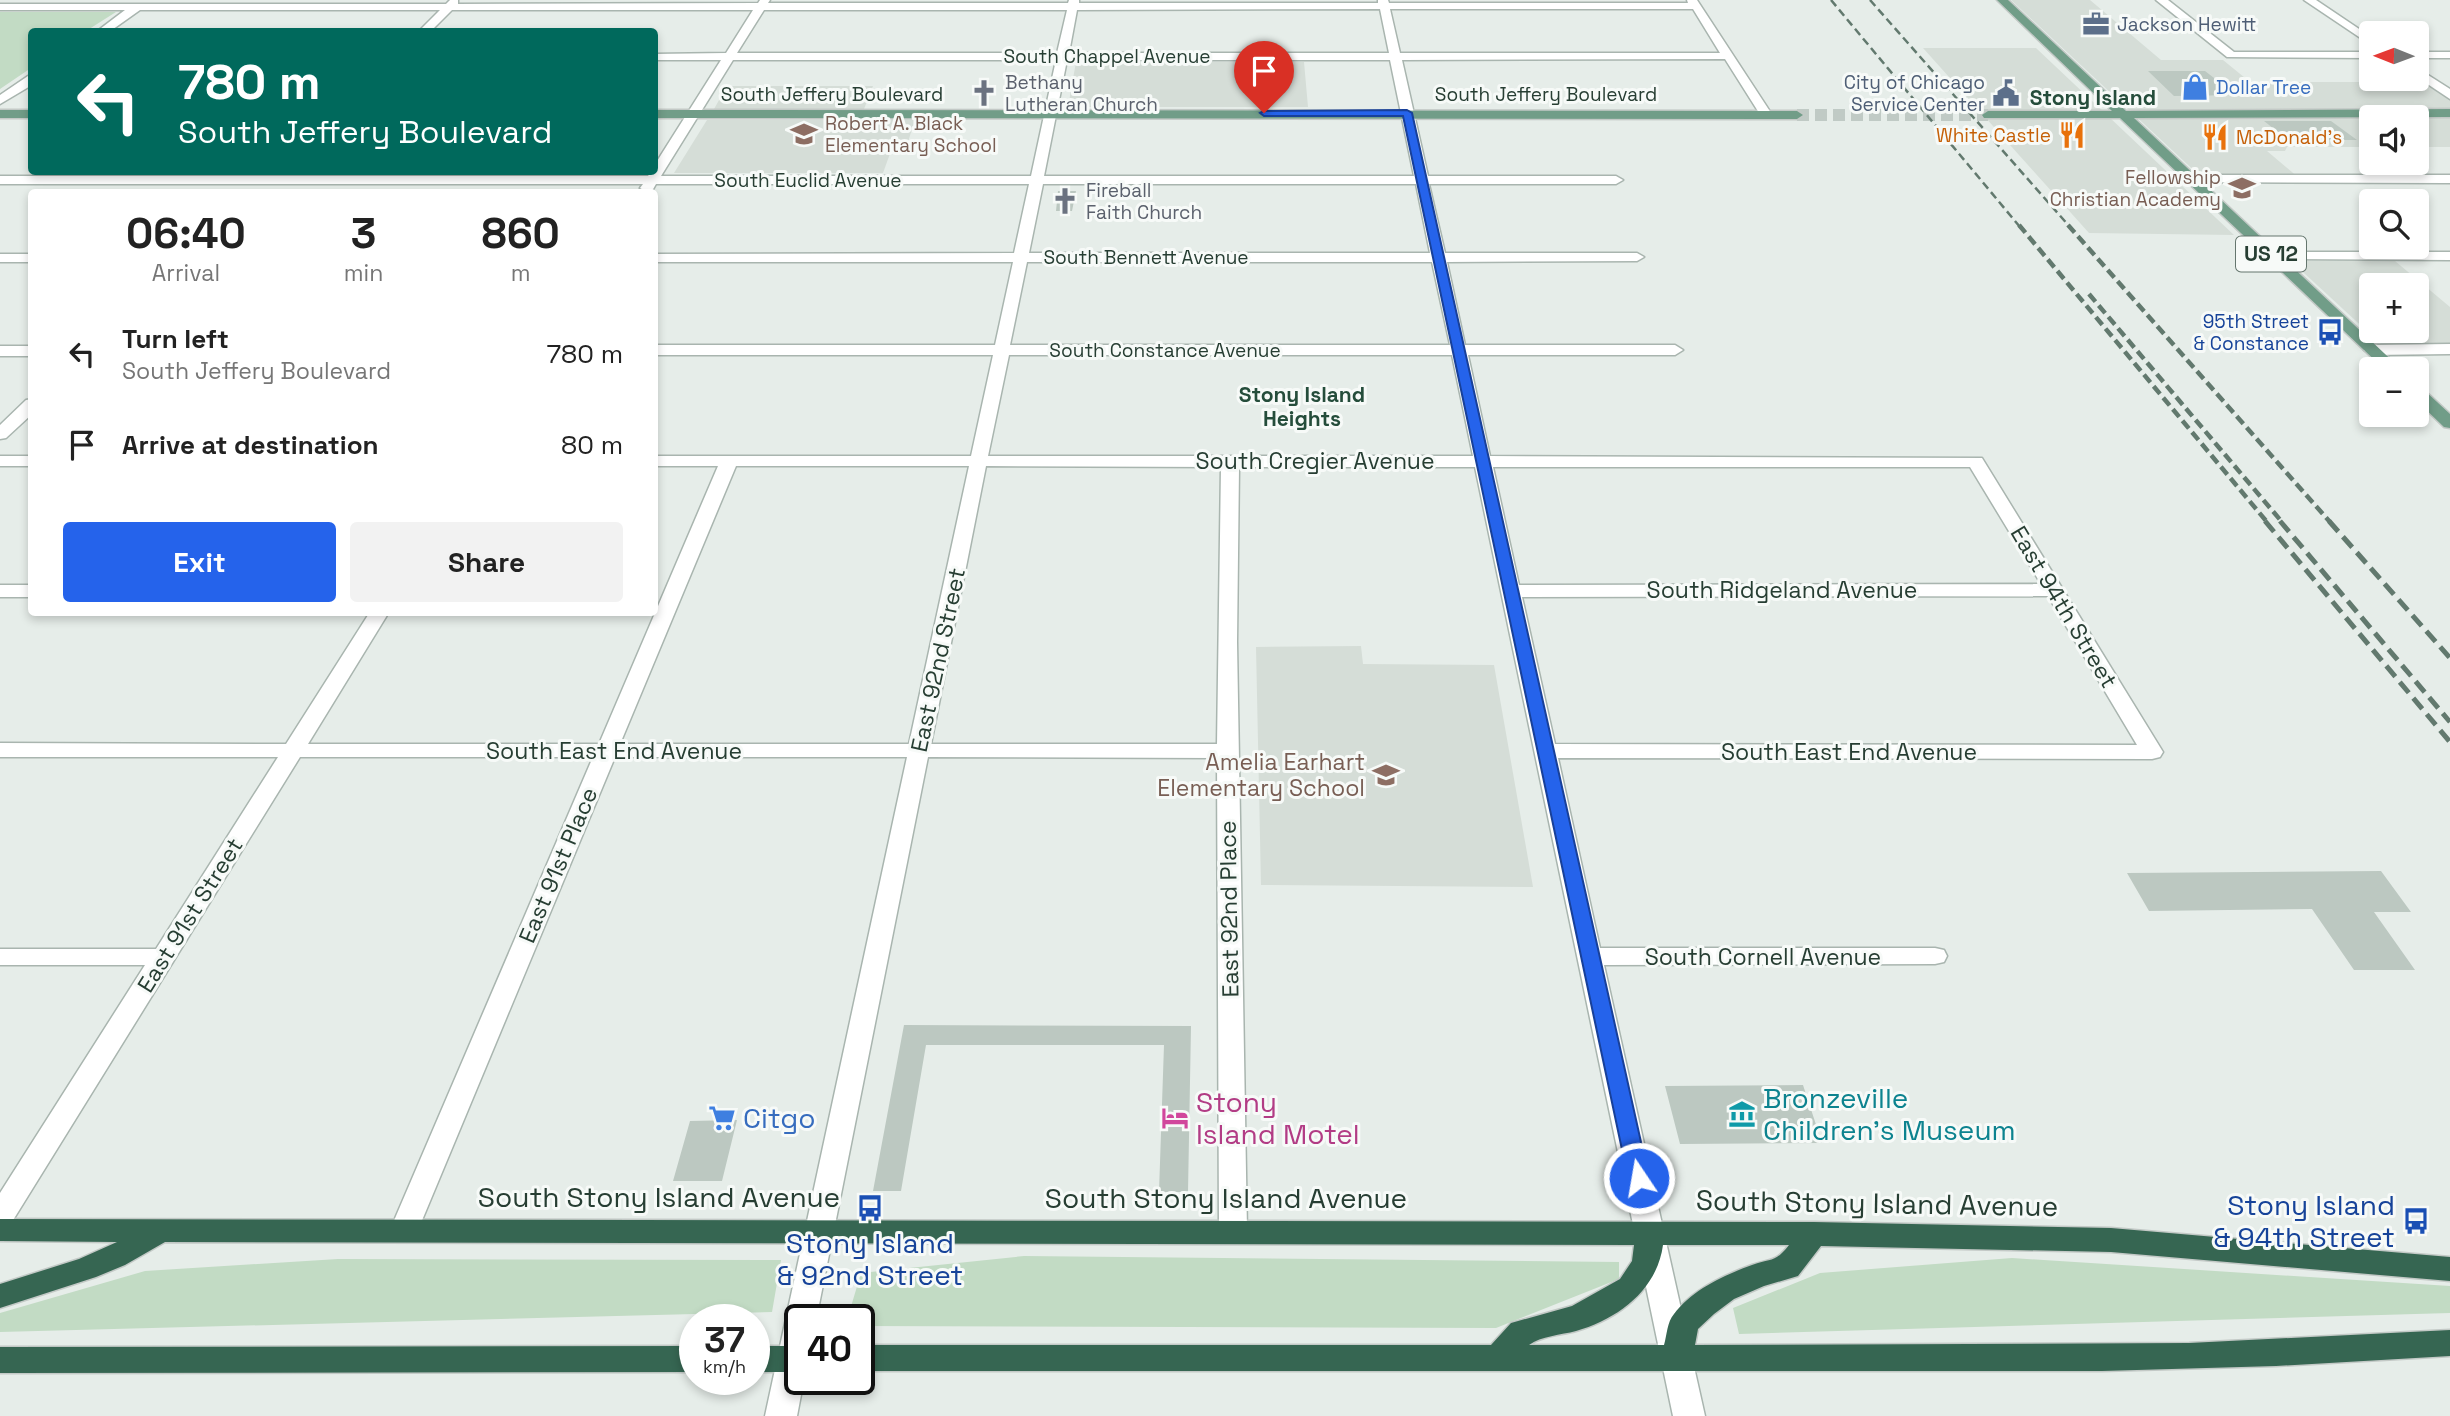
<!DOCTYPE html>
<html lang="en">
<head>
<meta charset="utf-8">
<style>
	:root { --surface:#fff; --page:#f2f2f2; --text:#222; --muted:#767676; --accent:#2563eb }
	body { margin:0; font-family:"Space Grotesk",sans-serif; background:var(--page); color:var(--text); height:100vh; display:flex; flex-direction:column; font-size:26px; white-space:nowrap }
	* { box-sizing:border-box; margin:0 }
	p { font-size:23px; color:var(--muted) }
	.icon { flex:none; width:38px; height:38px; fill:none; stroke:currentColor; stroke-width:2; stroke-linecap:round; stroke-linejoin:round }
	.map { position:relative; flex:1; overflow:hidden }
	.side { position:absolute; left:28px; top:189px; width:630px; height:427px; display:flex; flex-direction:column; background:var(--surface); border-radius:7px; box-shadow:0 4px 10px #0003 }
	.side>* { flex:none }
	.top-card { position:absolute; left:28px; top:28px; width:630px; height:147px; border-radius:7px; box-shadow:0 4px 10px #0003; background:#00695c; color:#fff; overflow:hidden }
	.needle { width:46px; rotate:271deg }
	.tools { position:absolute; left:2359px; top:21px; display:grid; gap:14px }
	.tools a { display:grid; place-items:center; width:70px; height:70px; border-radius:7px; background:var(--surface); box-shadow:0 4px 10px #0003; font-size:35px }
	.speed { position:absolute; left:679px; top:1304px; display:flex; gap:14px; font-size:35px; font-weight:700; text-align:center }
	.speed>* { display:grid; place-content:center; width:91px; height:91px; border-radius:50%; background:var(--surface); box-shadow:0 4px 10px #0003; line-height:1 }
	.speed small { font-size:18px; font-weight:400 }
	.speed .limit { border:4px solid #111; border-radius:10px; background:#fff; color:#111 }
	.pin { position:absolute; display:grid; place-items:center; width:60px; height:60px; color:#fff; margin:-72px -30px; border-radius:50% 50% 50% 0; rotate:-45deg; box-shadow:0 0 7px #0007 }
	.pin .icon { rotate:45deg }
	.me { position:absolute; width:77px; margin:-38px; rotate:348deg; stroke-linejoin:round; filter:drop-shadow(0 0 5px #0008) }
	.turn { display:flex; align-items:center; gap:24px; height:147px; padding:0 35px; font-size:32px }
	.turn .icon { width:91px; height:91px; stroke-width:2.5 }
	.turn b { display:block; font-size:49px; line-height:60px }
	.eta { display:flex; justify-content:space-evenly; align-items:center; height:119px; text-align:center }
	.eta b { font-size:42px; font-weight:700; line-height:49px }
	.cta { display:flex; gap:14px; margin-top:auto; padding:14px 35px }
	.cta a { flex:1; height:80px; border-radius:7px; background:var(--accent); color:#fff; font-size:28px; font-weight:700; line-height:80px; text-align:center }
	.cta a+a { background:var(--page); color:var(--text) }
	ul { padding:0; list-style:none }
	li { display:flex; align-items:center; gap:21px; height:91px; padding:0 35px }
	li div { flex:1 }
	li b { display:block; font-size:26px }
	li em { font-style:normal }
	.map>svg:first-child { display:block }
	.built { fill:#d5ddd7; fill-rule:evenodd }
	.green { fill:#c2dbc4 }
	.building { fill:#bcc8c1 }
	.lines { fill:none; stroke-linecap:round; stroke-linejoin:round }
	.major-tunnel { stroke:#c0cac5; stroke-width:12; stroke-dasharray:12 6; stroke-linecap:butt }
	.minor-casing { stroke:#a9b5af; stroke-width:3 }
	.major-casing { stroke:#c3c9c6; stroke-width:3 }
	.highway-casing { stroke:#c3c9c6; stroke-width:3 }
	.minor { fill:#fff; fill-rule:evenodd }
	.major { fill:#719d88; fill-rule:evenodd }
	.highway { fill:#366652; fill-rule:evenodd }
	.rail-far2 { stroke:#62796e; stroke-width:2.5; stroke-dasharray:8 4.5; stroke-linecap:butt }
	.rail-far1 { stroke:#62796e; stroke-width:4.5; stroke-dasharray:10 5; stroke-linecap:butt }
	.rail { stroke:#62796e; stroke-width:5; stroke-dasharray:14 7; stroke-linecap:butt }
	.route { fill:#2563eb; stroke:#184099; stroke-width:2 }
	.labels { text-anchor:middle; stroke-width:6; stroke-linejoin:round; paint-order:stroke }
	.far-service-label { font-size:19px; fill:#4e5e75; stroke:#f7faf8; text-anchor:start }
	.far-street-label { font-size:19px; fill:#273e33; stroke:#f7faf8 }
	.far-worship-label { font-size:19px; fill:#5b616d; stroke:#f7faf8; text-anchor:start }
	.far-shop-label { font-size:19px; fill:#366cbe; stroke:#f7faf8; text-anchor:start }
	.far-education-label { font-size:19px; fill:#785e54; stroke:#f7faf8; text-anchor:start }
	.far-food-label { font-size:19px; fill:#c56008; stroke:#f7faf8; text-anchor:end }
	.far-transit-label { font-size:19px; fill:#164399; stroke:#f7faf8; text-anchor:end }
	.far-neighbourhood-label { font-size:21px; font-weight:bold; fill:#254d3b; stroke:#f7faf8 }
	.shield { fill:#f7faf8; stroke:#65766e; stroke-width:2 }
	.shield-label { font-size:21px; font-weight:bold; fill:#273e33 }
	.street-label { font-size:23px; fill:#273e33; stroke:#f7faf8 }
	.education-label { font-size:23px; fill:#785e54; stroke:#f7faf8; text-anchor:end }
	.near-culture-label { font-size:28px; fill:#0d838f; stroke:#f7faf8; text-anchor:start }
	.near-hotel-label { font-size:28px; fill:#b23c85; stroke:#f7faf8; text-anchor:start }
	.near-shop-label { font-size:28px; fill:#366cbe; stroke:#f7faf8; text-anchor:start }
	.near-street-label { font-size:28px; fill:#273e33; stroke:#f7faf8 }
	.near-transit-label { font-size:28px; fill:#164399; stroke:#f7faf8; text-anchor:end }
</style>
</head>
<body>
<div class="map">
<svg width="2450" height="1416" viewBox="0 0 2450 1416">
	<rect width="100%" height="100%" fill="#e6ede9"/>
	<!-- built -->
	<path class="built" d="M2011 0H2090L2161 60H2223L2250 82H2428L2450 96V147H2417V117H2371V147H2287L2285 151H2267L2299 178H2202Z
		M1923 48H2036L2234 235 2089 233Z
		M1076 62H1304L1308 107H1068Z
		M727 86H873L864 109H714Z
		M707 120H915L906 148H892L883 173H674Z
		M2291 261H2395L2450 307V345H2382ZM2371 285H2417V331H2371Z
		M1361 646 1363 664 1494 665 1533 887 1261 885 1256 647Z"/>
	<!-- green -->
	<path class="green" d="M0 12H116L86 31 32 32 31 68 0 89Z
		M1024 1256 1619 1262V1279L1496 1328 859 1326V1320H847L861 1273Z
		M2012 1258 2450 1286V1313L1739 1334 1733 1308 1820 1273Z
		M338 1259 781 1260 772 1312 0 1332V1313L145 1271Z"/>
	<!-- building -->
	<path class="building" d="M2148 71H2205L2236 95 2174 96Z
		M2264 121H2331L2357 140H2288Z
		M1058 191H1076L1072 211H1056Z
		M2381 871 2411 912H2374L2415 970H2354L2312 909 2149 911 2127 873Z
		M904 1025 1191 1026 1188 1192H1159L1164 1045H926L901 1191H873Z
		M1803 1085 1822 1143 1680 1144 1665 1086Z
		M737 1120 722 1181H673L690 1121Z"/>
	<g class="lines">
		<!-- major-tunnel -->
		<path class="major-tunnel" d="M1797 115H1988"/>
		<defs>
			<path id="minor" d="M450 0H458V4L758 3 760 0H770L768 3H1068L1069 0H1079V3H1378V0H1388L1389 3H1688L1687 0H1697L1771 113 1769 116H1761L1725 59 1402 60 1428 176H1616L1623 180 1616 184H1429L1445 253H1637L1644 257 1637 261 1447 262 1465 345H1675L1683 350 1675 355H1468L1490 456 1982 458 2163 752 2160 757 2152 759 1558 758 1600 948H1935L1944 950 1947 956 1944 962 1935 964 1604 965 1705 1416H1673L1475 467H1239L1237 642 1247 1231 1243 1239 1233 1242 1223 1239 1219 1231 1217 758 928 757 816 1320H800V1379H804L797 1416H765L907 757H615L418 1230 414 1238 404 1241 394 1238 390 1230 593 757H300L10 1225 0 1228V1193L145 965H0V949H156L278 757H0V743L286 744 370 612H389L308 744H599L718 466H654V456H971L993 355H654V345H995L1013 262H654V254L1014 253 1029 184H656L652 191 647 192 640 188 643 184H0V176H648L651 172H654V166L721 60H654V54L726 53 753 10H452L430 32H418L440 10H140L109 32H96L125 10H0V4H446ZM1380 9 1389 53H1069L1077 10ZM1390 9H1693L1720 53H1400ZM764 10H1067L1057 53H737ZM733 60H1056L1031 176H661ZM1067 60H1390L1414 176H1044ZM1043 184H1416L1430 253H1029ZM1027 262H1432L1450 345H1010ZM1009 355H1452L1473 456H988ZM736 466H969L909 744H620ZM986 466 1221 467 1217 744H931ZM1493 467H1970L2041 584 1519 585ZM2048 596 2137 745 1555 744 1522 597Z
				M2156 0H2168L2234 52H2371V58L2227 57Z
				M2304 0H2316L2371 37V45Z
				M2417 52H2450V58H2417Z
				M2417 68 2450 89V99L2417 77Z
				M28 76H32V85L0 104V95Z
				M2192 175H2450V183L2187 182V176Z
				M2273 252H2450V260L2268 259 2266 256 2268 253Z
				M0 254H32V262H0Z
				M2450 344V354L2372 355 2364 350 2372 345Z
				M0 346H32V356H0Z
				M32 399V414L6 438 0 439V425L26 400Z
				M0 456H32V466H0Z
				M0 585H32V597H0Z"/>
			<path id="major" d="M1997 0H2008L2126 111 2450 109V117L2134 118 2401 369H2384L2120 118H1984L1982 115 1988 111H2112Z
				M0 110H32V118H0Z
				M654 110 1797 111 1803 115 1797 119 654 118Z
				M2417 387 2423 389 2450 414V428L2444 427 2417 401Z"/>
			<path id="highway" d="M0 1219 1814 1222 2111 1228 2450 1257V1281L2111 1252 1821 1246 1798 1276 1764 1286 1734 1299 1714 1314 1698 1329 1695 1345 2189 1343 2450 1330V1356L2276 1366 2102 1371H859V1345H1491L1511 1323 1572 1306 1620 1279 1632 1261 1634 1245 165 1242 125 1265 96 1277 0 1308V1284L79 1259 117 1242 0 1241ZM1663 1245H1789C1775 1263 1772 1258 1752 1265 1724 1275 1692 1290 1674 1314 1667 1322 1667 1335 1664 1345H1529C1541 1336 1561 1335 1576 1331 1618 1319 1657 1290 1663 1245Z
				M695 1346V1372L0 1373V1347Z
				M754 1346H800V1372H754Z"/>
		</defs>
		<!-- minor casing -->
		<use href="#minor" class="minor-casing"/>
		<!-- major casing -->
		<use href="#major" class="major-casing"/>
		<!-- highway casing -->
		<use href="#highway" class="highway-casing"/>
		<!-- minor -->
		<use href="#minor" class="minor"/>
		<!-- major -->
		<use href="#major" class="major"/>
		<!-- highway -->
		<use href="#highway" class="highway"/>
		<!-- rail-far2 -->
		<path class="rail-far2" d="M1831 0 2020 227
			M1870 0 2070 227"/>
		<!-- rail-far1 -->
		<path class="rail-far1" d="M2019 225 2267 522
			M2068 225 2330 522
			M2089 294 2282 522"/>
		<!-- rail -->
		<path class="rail" d="M2265 521 2450 742
			M2280 521 2450 722
			M2329 521 2450 658"/>
	</g>
	<!-- route -->
	<path class="route" d="M1407 110 1412 113 1649 1178 1646 1184 1639 1186 1631 1184 1628 1178 1403 116H1264L1260 113 1264 111Z"/>
	<!-- icons -->
	<defs>
		<symbol id="office-bare" viewBox="-9 -9 18 18"><path d="M-6-3h4V-5.5h4V-3h4V5H-6ZM-1-4.5V-3h2v-1.5ZM-6 0V1H6V0Z" fill="#5c6f8a" stroke="#f7faf8" stroke-width="2.5" paint-order="stroke"/></symbol>
		<symbol id="shop-bare" viewBox="-9 -9 18 18"><path d="M-5-2.5h2.3a2.7 3.5 0 0 1 5.4 0H5L5.5 6h-11ZM-1.5-2.5h3a1.5 2.3 0 0 0-3 0Z" fill="#3f7fe0" stroke="#f7faf8" stroke-width="2.5" paint-order="stroke"/></symbol>
		<symbol id="church-bare" viewBox="-9 -9 18 18"><path d="M-1.2-6h2.4v3.5h3.3v2.4h-3.3V6h-2.4V-.1h-3.3v-2.4h3.3Z" fill="#6b7280" stroke="#f7faf8" stroke-width="2.5" paint-order="stroke"/></symbol>
		<symbol id="civic-bare" viewBox="-9 -9 18 18"><path d="M-.6-6.5H3V-4.5H.6V-3L4-1V1h2V6H-6V1h2V-1L-.6-3ZM-1.2 2.5V6h2.4V2.5Z" fill="#5c6f8a" stroke="#f7faf8" stroke-width="2.5" paint-order="stroke"/></symbol>
		<symbol id="school-bare" viewBox="-9 -9 18 18"><path d="M0-5L7-2L0 1L-7-2ZM-4 1L0 2.5L4 1V4Q0 6-4 4Z" fill="#8d6e63" stroke="#f7faf8" stroke-width="2.5" paint-order="stroke"/></symbol>
		<symbol id="restaurant-bare" viewBox="-9 -9 18 18"><path d="M-5-6h1v4h1v-4h1v4h1v-4h1v5L-1.5 .5V6h-2V.5L-5-1ZM5-6V6H3V1.5H1.5Q1.5-4 5-6Z" fill="#e8710a" stroke="#f7faf8" stroke-width="2.5" paint-order="stroke"/></symbol>
		<symbol id="bus-bare" viewBox="-9 -9 18 18"><path d="M-5-6H5V4H4V6H2V4H-2V6H-4V4H-5ZM-3.5-4V0h7V-4ZM-3.5 1.2v1.5H-2V1.2ZM2 1.2v1.5H3.5V1.2Z" fill="#1a4fb4" stroke="#f7faf8" stroke-width="2.5" paint-order="stroke"/></symbol>
		<symbol id="museum-bare" viewBox="-9 -9 18 18"><path d="M0-6L6-3V-2H-6V-3ZM-5-1h2V3h-2ZM-1-1h2V3h-2ZM3-1h2V3H3ZM-6 4H6V6H-6Z" fill="#0f9aa8" stroke="#f7faf8" stroke-width="2.5" paint-order="stroke"/></symbol>
		<symbol id="supermarket-bare" viewBox="-9 -9 18 18"><path d="M-6-5.5h2.5l.6 2H6L4.5 2H-2.5L-4.4-4H-6ZM-1.5 3.2a1.3 1.3 0 1 0 .1 0ZM3 3.2a1.3 1.3 0 1 0 .1 0Z" fill="#3f7fe0" stroke="#f7faf8" stroke-width="2.5" paint-order="stroke"/></symbol>
		<symbol id="hotel-bare" viewBox="-9 -9 18 18"><path d="M-6-4.5h1.5V1H6V5H4.5V3h-9V5H-6ZM-4 0a1.8 1.8 0 1 1 3.6 0ZM.5 0V-2.5h3Q6-2.5 6 0Z" fill="#d1479c" stroke="#f7faf8" stroke-width="2.5" paint-order="stroke"/></symbol>
	</defs>
	<g fill-rule="evenodd">
		<use href="#office-bare" x="2077" y="5" width="38" height="38"/>
		<use href="#shop-bare" x="2176" y="68" width="38" height="38"/>
		<use href="#church-bare" x="965" y="74" width="38" height="38"/>
		<use href="#civic-bare" x="1987" y="74" width="38" height="38"/>
		<use href="#school-bare" x="785" y="115" width="38" height="38"/>
		<use href="#restaurant-bare" x="2053" y="116" width="38" height="38"/>
		<use href="#restaurant-bare" x="2196" y="118" width="38" height="38"/>
		<use href="#school-bare" x="2223" y="169" width="38" height="38"/>
		<use href="#church-bare" x="1046" y="182" width="38" height="38"/>
		<use href="#bus-bare" x="2311" y="313" width="38" height="38"/>
		<use href="#school-bare" x="1367" y="756" width="38" height="38"/>
		<use href="#museum-bare" x="1723" y="1095" width="38" height="38"/>
		<use href="#supermarket-bare" x="703" y="1099" width="38" height="38"/>
		<use href="#hotel-bare" x="1156" y="1099" width="38" height="38"/>
		<use href="#bus-bare" x="851" y="1189" width="38" height="38"/>
		<use href="#bus-bare" x="2397" y="1202" width="38" height="38"/>
	</g>
	<g class="labels">
		<!-- far-service labels -->
		<g class="far-service-label">
			<text x="2117" y="31">Jackson Hewitt</text>
			<text x="1985" y="89" text-anchor="end">City of Chicago<tspan x="1985" dy="22">Service Center</tspan></text>
		</g>
		<!-- far-street labels -->
		<g class="far-street-label">
			<text x="1107" y="63">South Chappel Avenue</text>
			<text x="832" y="101">South Jeffery Boulevard</text>
			<text x="1546" y="101">South Jeffery Boulevard</text>
			<text x="808" y="187">South Euclid Avenue</text>
			<text x="1146" y="264">South Bennett Avenue</text>
			<text x="1165" y="357">South Constance Avenue</text>
		</g>
		<!-- far-worship labels -->
		<g class="far-worship-label">
			<text x="1005" y="89">Bethany<tspan x="1005" dy="22">Lutheran Church</tspan></text>
			<text x="1086" y="197">Fireball<tspan x="1086" dy="22">Faith Church</tspan></text>
		</g>
		<!-- far-shop labels -->
		<g class="far-shop-label">
			<text x="2216" y="94">Dollar Tree</text>
		</g>
		<!-- far-education labels -->
		<g class="far-education-label">
			<text x="825" y="130">Robert A. Black<tspan x="825" dy="22">Elementary School</tspan></text>
			<text x="2221" y="184" text-anchor="end">Fellowship<tspan x="2221" dy="22">Christian Academy</tspan></text>
		</g>
		<!-- far-food labels -->
		<g class="far-food-label">
			<text x="2051" y="142">White Castle</text>
			<text x="2236" y="144" text-anchor="start">McDonald's</text>
		</g>
		<!-- far-transit labels -->
		<g class="far-transit-label">
			<text x="2309" y="328">95th Street<tspan x="2309" dy="22">&amp; Constance</tspan></text>
		</g>
		<!-- far-neighbourhood labels -->
		<g class="far-neighbourhood-label">
			<text x="2093" y="105">Stony Island</text>
			<text x="1302" y="402">Stony Island<tspan x="1302" dy="24">Heights</tspan></text>
		</g>
		<!-- shield labels -->
		<rect class="shield" x="2236" y="236.5" width="70" height="35" rx="5"/>
		<g class="shield-label">
			<text x="2271" y="261">US 12</text>
		</g>
		<!-- street labels -->
		<g class="street-label">
			<text x="1315" y="469">South Cregier Avenue</text>
			<text x="1782" y="598">South Ridgeland Avenue</text>
			<text transform="translate(2064 607) rotate(59)" y="8">East 94th Street</text>
			<text transform="translate(938 660) rotate(-78)" y="8">East 92nd Street</text>
			<text x="614" y="759">South East End Avenue</text>
			<text x="1849" y="760">South East End Avenue</text>
			<text transform="translate(558 865) rotate(-67)" y="8">East 91st Place</text>
			<text transform="translate(1229 909) rotate(-91)" y="8">East 92nd Place</text>
			<text transform="translate(190 915) rotate(-58)" y="8">East 91st Street</text>
			<text x="1763" y="965">South Cornell Avenue</text>
		</g>
		<!-- education labels -->
		<g class="education-label">
			<text x="1365" y="770">Amelia Earhart<tspan x="1365" dy="26">Elementary School</tspan></text>
		</g>
		<!-- near-culture labels -->
		<g class="near-culture-label">
			<text x="1763" y="1108">Bronzeville<tspan x="1763" dy="32">Children's Museum</tspan></text>
		</g>
		<!-- near-hotel labels -->
		<g class="near-hotel-label">
			<text x="1196" y="1112">Stony<tspan x="1196" dy="32">Island Motel</tspan></text>
		</g>
		<!-- near-shop labels -->
		<g class="near-shop-label">
			<text x="743" y="1128">Citgo</text>
		</g>
		<!-- near-street labels -->
		<g class="near-street-label">
			<text x="659" y="1207">South Stony Island Avenue</text>
			<text x="1226" y="1208">South Stony Island Avenue</text>
			<text transform="translate(1877 1203) rotate(1)" y="10">South Stony Island Avenue</text>
		</g>
		<!-- near-transit labels -->
		<g class="near-transit-label">
			<text x="2395" y="1215">Stony Island<tspan x="2395" dy="32">&amp; 94th Street</tspan></text>
			<text x="870" y="1253" text-anchor="middle">Stony Island<tspan x="870" dy="32">&amp; 92nd Street</tspan></text>
		</g>
	</g>
</svg>
<div class="tools">
<a><svg class="needle" viewBox="-14 -14 28 28"><path d="M0-13l5 13h-10z" fill="#e53935"/><path d="M0 13l5-13h-10z" fill="#767676"/></svg></a>
<a><svg class="icon" aria-label="sound" viewBox="0 0 24 24"><path d="M4 9h4l5-4v14l-5-4H4zM17 9q2 3 0 6"/></svg></a>
<a><svg class="icon" aria-label="search" viewBox="0 0 24 24"><circle cx="10" cy="10" r="6"/><path d="M15 15l6 6"/></svg></a>
<a>+</a>
<a>−</a>
</div>
<div class="speed"><div>37<small>km/h</small></div><div class="limit">40</div></div>
<div class="pin" style="left:1264px;top:113px;background:#d93025"><svg class="icon" aria-label="arrive" viewBox="0 0 24 24"><path d="M6 21V4h12l-3 4 3 4H6"/></svg></div>
<svg class="me" style="left:1639px;top:1178px" viewBox="-20 -20 40 40"><circle r="17" fill="#2563eb" stroke="#fff" stroke-width="3"/><path d="M0-11L8 9 0 5-8 9z" fill="#fff"/></svg>
<div class="top-card">
<div class="turn"><svg class="icon" aria-label="left" viewBox="0 0 24 24"><path d="M17 20v-9H6M10 6l-5 5 5 5"/></svg><div><b>780 m</b>South Jeffery Boulevard</div></div>
</div>
<section class="side">
<div class="eta">
<div><b>06:40</b><p>Arrival</p></div>
<div><b>3</b><p>min</p></div>
<div><b>860</b><p>m</p></div>
</div>
<ul>
<li><svg class="icon" aria-label="left" viewBox="0 0 24 24"><path d="M17 20v-9H6M10 6l-5 5 5 5"/></svg><div><b>Turn left</b><p>South Jeffery Boulevard</p></div><em>780 m</em></li>
<li><svg class="icon" aria-label="arrive" viewBox="0 0 24 24"><path d="M6 21V4h12l-3 4 3 4H6"/></svg><div><b>Arrive at destination</b></div><em>80 m</em></li>
</ul>
<div class="cta"><a>Exit</a><a>Share</a></div>
</section>
</div>
</body>
</html>
